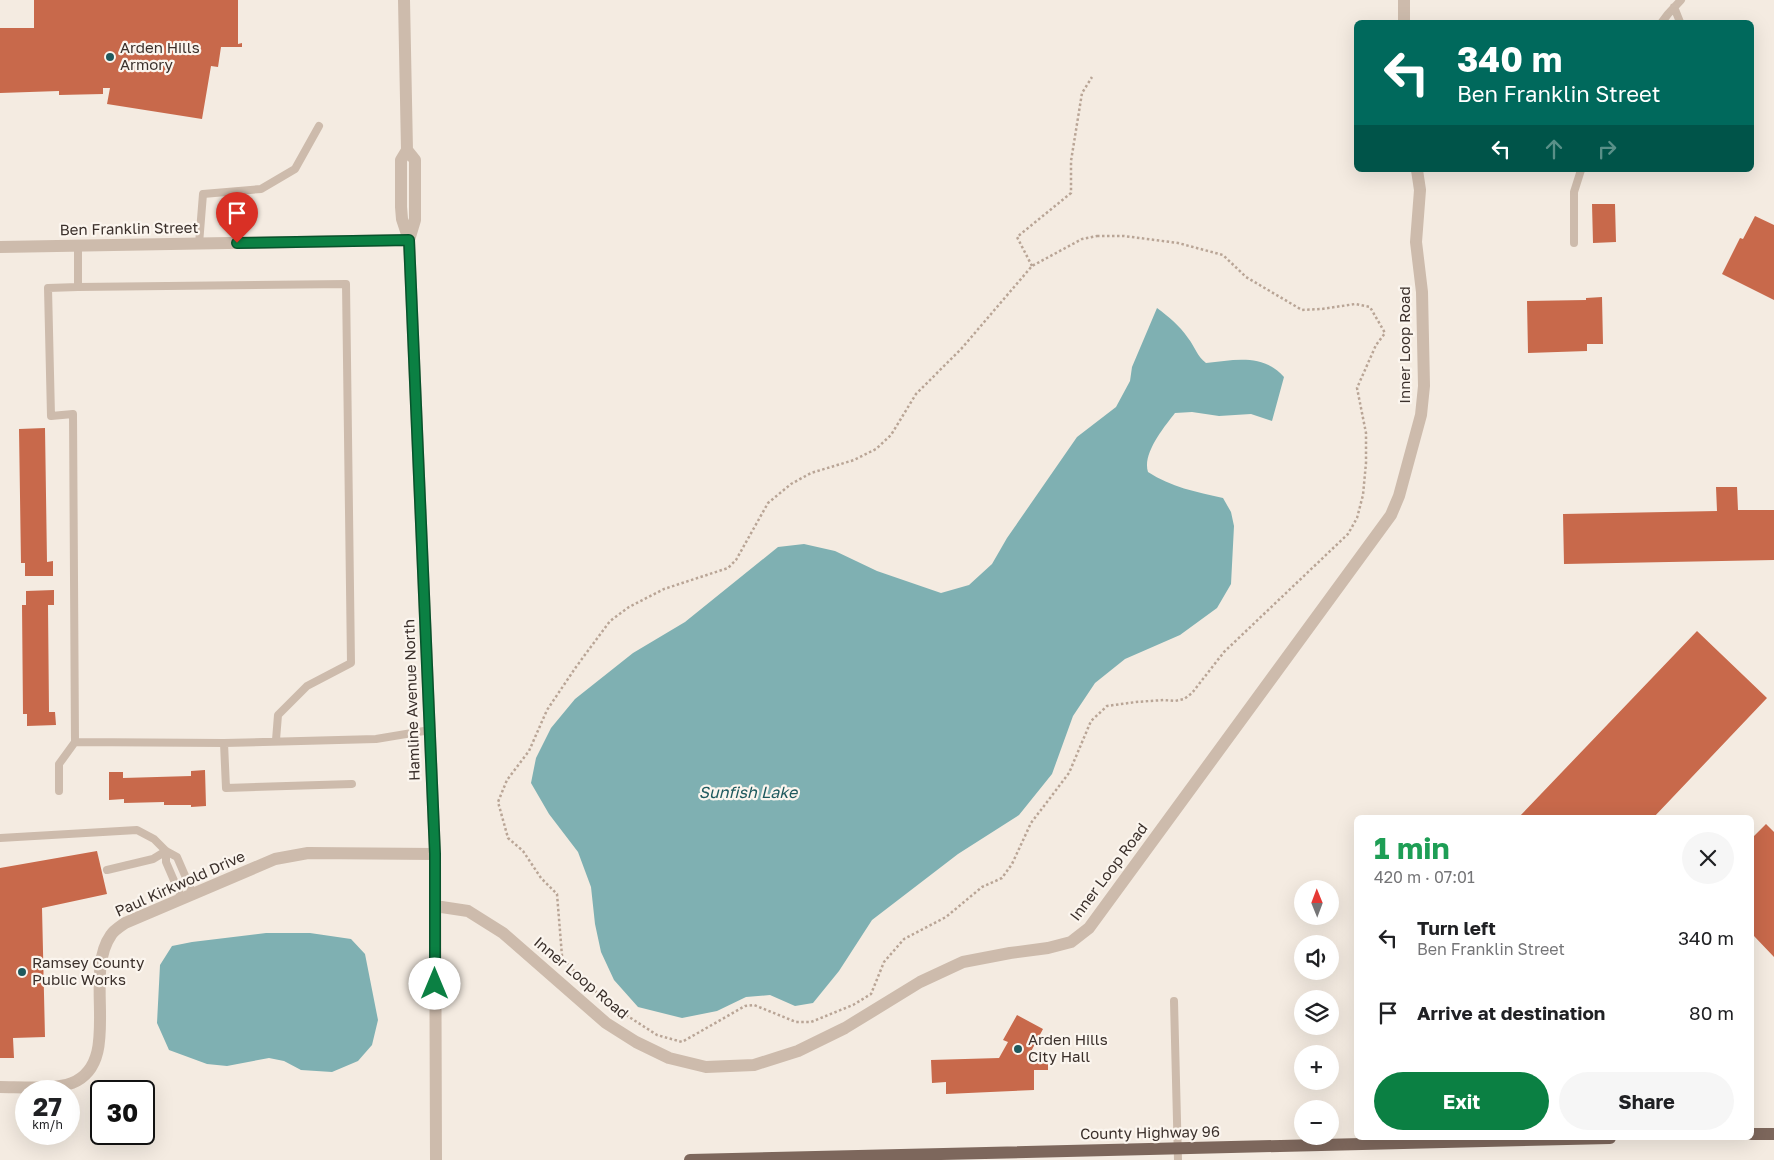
<!DOCTYPE html>
<html lang="en">
<head>
<meta charset="utf-8">
<style>
	:root { --surface:#fff; --page:#f6f6f6; --text:#202124; --muted:#757577; --accent:#0b8043 }
	body { margin:0; font-family:"Golos Text",sans-serif; background:var(--page); color:var(--text); height:100vh; display:flex; flex-direction:column; font-size:19px; white-space:nowrap }
	* { box-sizing:border-box; margin:0 }
	p { font-size:16px; color:var(--muted) }
	.icon { flex:none; width:28px; height:28px; fill:none; stroke:currentColor; stroke-width:2; stroke-linecap:round; stroke-linejoin:round }
	.map { position:relative; flex:1; overflow:hidden }
	.drawer { position:absolute; left:1354px; top:815px; width:400px; height:325px; display:flex; flex-direction:column; background:var(--surface); border-radius:8px; box-shadow:0 5px 20px #0002 }
	.drawer>* { flex:none }
	.top-card { position:absolute; left:1354px; top:20px; width:400px; height:152px; border-radius:8px; box-shadow:0 5px 20px #0002; background:#00695c; color:#fff; overflow:hidden }
	.needle { width:32px; rotate:359deg }
	.tools { position:absolute; left:1294px; top:880px; display:grid; gap:10px }
	.tools a { display:grid; place-items:center; width:45px; height:45px; border-radius:50%; background:var(--surface); box-shadow:0 5px 20px #0002; font-size:25px }
	.speed { position:absolute; left:15px; top:1080px; display:flex; gap:10px; font-size:25px; font-weight:700; text-align:center }
	.speed>* { display:grid; place-content:center; width:65px; height:65px; border-radius:50%; background:var(--surface); box-shadow:0 5px 20px #0002; line-height:1 }
	.speed small { font-size:12px; font-weight:400 }
	.speed .limit { border:2px solid #111; border-radius:8px; background:#fff; color:#111 }
	.pin { position:absolute; display:grid; place-items:center; width:42px; height:42px; color:#fff; margin:-51px -21px; border-radius:50% 50% 50% 0; rotate:-45deg; box-shadow:0 0 5px #0007 }
	.pin .icon { rotate:45deg }
	.me { position:absolute; width:55px; margin:-28px; rotate:0deg; stroke-linejoin:round; filter:drop-shadow(0 0 4px #0008) }
	.turn { display:flex; align-items:center; gap:18px; height:105px; padding:0 20px; font-size:22px }
	.turn .icon { width:65px; height:65px; stroke-width:2.5 }
	.turn b { display:block; font-size:35px; line-height:42px }
	.lanes { display:flex; align-items:center; height:48px; padding:0 20px; background:#0003; justify-content:center; gap:25px; direction:ltr }
	.lanes .off { opacity:.35 }
	.round { display:grid; place-items:center; flex:none; width:52px; height:52px; border-radius:26px; background:var(--page) }
	.head { display:flex; align-items:center; justify-content:space-between; height:85px; padding:0 20px }
	h1 { font-size:30px; font-weight:700; line-height:38px; color:#1e9e55 }
	.action { display:flex; gap:10px; margin-top:auto; padding:10px 20px }
	.action a { flex:1; height:58px; border-radius:30px; background:var(--accent); color:#fff; font-size:20px; font-weight:700; line-height:58px; text-align:center }
	.action a+a { background:var(--page); color:var(--text) }
	ul { padding:0; list-style:none }
	li { display:flex; align-items:center; gap:15px; height:75px; padding:0 20px }
	li div { flex:1 }
	li b { display:block; font-size:19px }
	li em { font-style:normal }
	.map>svg:first-child { display:block }
	.water { fill:#7fb0b2 }
	.building { fill:#c8694b }
	.lines { fill:none; stroke-linecap:round; stroke-linejoin:round }
	.path { stroke:#b9a596; stroke-width:2.5; stroke-dasharray:2.5 2.5; stroke-linecap:butt }
	.service { stroke:#cdbbac; stroke-width:8 }
	.minor { stroke:#cdbbac; stroke-width:12 }
	.primary { stroke:#7d675c; stroke-width:12 }
	.route-casing { stroke:#07532c; stroke-width:12 }
	.route { stroke:#0b8043; stroke-width:9 }
	.poi-dot { fill:#1f5a5e; stroke:#fbf5ee; stroke-width:2 }
	.labels { text-anchor:middle; stroke-width:4.5; stroke-linejoin:round; paint-order:stroke }
	.poi-label { font-size:15px; fill:#3b302b; stroke:#fbf5ee; text-anchor:start }
	.street-label { font-size:15px; fill:#3b302b; stroke:#fbf5ee }
	.water-label { font-size:16px; font-style:italic; fill:#1f5a5e; stroke:#fbf5ee }
</style>
</head>
<body>
<div class="map">
<svg width="1774" height="1160" viewBox="0 0 1774 1160">
	<rect width="100%" height="100%" fill="#f4ebe1"/>
	<!-- water -->
	<path class="water" d="M1157 308C1169 317 1179 325 1188 338 1195 347 1197 356 1206 363 1234 360 1263 353 1284 377L1272 421 1251 414 1219 416 1192 412 1175 413C1164 427 1142 454 1148 472 1171 487 1196 492 1223 498L1231 512 1234 526 1231 584 1217 608 1180 635 1125 659 1095 683 1073 716 1052 774 1019 815 958 854 872 920 839 971 813 1003 795 1006 770 995 746 997 717 1011 682 1018 638 1007 614 980 601 952 595 924 591 887 578 852 549 814 531 783 536 758 551 728 575 699 633 653 685 622 778 547 804 544 835 551 877 571 941 593 969 585 992 564 1007 538 1077 437 1116 407 1130 381 1132 367Z
		M266 933H310L351 939 365 954 378 1020 372 1045 358 1061 332 1072 301 1070 284 1061 269 1058 227 1066 207 1064 169 1050 157 1023 160 965 172 946 192 942Z"/>
	<!-- building -->
	<path class="building" d="M34 0H238V44L242 43V47H221L218 67 211 66 202 119 107 104 110 88H103V94L59 95V91L0 93V28H34Z
		M1592 204H1615L1616 242 1593 243Z
		M1755 216 1774 225V300L1722 274 1740 238 1743 239Z
		M1602 297 1603 344H1587V351L1528 353 1527 301 1586 300V298Z
		M45 428 47 562 53 561V576H25V563H21L19 429Z
		M1716 487H1737L1738 510H1774V560L1564 564 1563 514 1717 511Z
		M54 590V605H48L49 712H55L56 725 27 726V714H23L22 605H26V591Z
		M1697 631 1767 698 1653 818H1518Z
		M205 770 206 806 191 807V805H164V802L124 803V799L109 800V772H123V778L191 776V771Z
		M1766 824 1774 832V957L1754 936 1751 939V839Z
		M97 851 107 894 42 908 45 1037 13 1038 14 1058H0V868Z
		M1017 1015 1043 1029 1028 1057 1033 1056V1062H1048V1070H1034V1090L946 1094V1082L932 1083 931 1060 999 1058 1008 1042 1003 1040Z"/>
	<g class="lines">
		<!-- path -->
		<path class="path" d="M1097 236H1124L1178 243 1223 255 1246 277 1302 310 1322 309 1355 304 1370 307 1385 333 1376 345 1357 388 1366 433V463L1363 495 1357 518 1348 534 1224 652 1192 693 1184 699 1175 701 1164 700 1136 702 1107 706 1091 721 1069 773 1031 823 1012 864 1002 878 982 887 946 917 904 939 884 962 871 994 853 1005 811 1022H796L754 1005 745 1006 682 1042 657 1035 609 1004 570 967 562 956 557 894 541 878 523 851 508 838 498 802 507 780 529 751 547 710 576 667 610 621 629 607 664 589 728 568 736 560 768 503 791 484 811 473 854 460 876 449 891 435 916 394 962 348 1032 266 1082 239Z
			M1032 266 1017 237 1071 193V161L1082 93 1092 77"/>
		<!-- service -->
		<path class="service" d="M1674 7 1680 22
			M1662 22 1668 14 1681 0
			M1574 243V192L1581 170
			M199 244 203 194 261 189 295 169 319 126
			M78 246V287L48 288 51 416 73 414 75 742 224 743 376 739 430 730
			M78 287 346 284 351 663 307 686 278 715 276 740
			M224 743 226 788 352 784
			M59 791V764L75 742
			M0 838 137 830 154 839 166 851 177 857 193 894
			M166 851V862L182 899
			M107 870 153 859 166 851
			M1174 1001 1178 1160"/>
		<!-- minor -->
		<path class="minor" d="M1404 0V22
			M407 150 415 160V220L409 240 435 854 436 1160
			M0 247 409 240 402 219 401 207V160L407 150 404 0
			M435 906 468 911 503 933 606 1023 636 1042 669 1058 706 1067 754 1065 798 1051 845 1028 920 982 963 962 1010 953 1048 948 1071 942 1089 928 1391 515 1399 496 1421 415 1424 386 1422 292 1416 242 1420 190 1417 170
			M0 1087C19 1087 55 1090 72 1083 124 1062 82 976 111 935 114 930 121 926 125 923L275 859 308 853 435 854"/>
		<!-- primary -->
		<path class="primary" d="M1751 1134H1774
			M690 1160 1610 1138"/>
	</g>
	<g class="lines">
		<defs>
			<path id="route" d="M237 243 409 240 435 854V984"/>
		</defs>
		<!-- route casing -->
		<use href="#route" class="route-casing"/>
		<!-- route -->
		<use href="#route" class="route"/>
	</g>
	<!-- markers -->
	<g class="poi-dot">
		<circle cx="110" cy="57" r="5"/>
		<circle cx="22" cy="972" r="5"/>
		<circle cx="1018" cy="1049" r="5"/>
	</g>
	<g class="labels">
		<!-- poi labels -->
		<g class="poi-label">
			<text x="120" y="53">Arden Hills<tspan x="120" dy="17">Armory</tspan></text>
			<text x="32" y="968">Ramsey County<tspan x="32" dy="17">Public Works</tspan></text>
			<text x="1028" y="1045">Arden Hills<tspan x="1028" dy="17">City Hall</tspan></text>
		</g>
		<!-- street labels -->
		<g class="street-label">
			<text transform="translate(129 229) rotate(-1)" y="5">Ben Franklin Street</text>
			<text transform="translate(1405 345) rotate(-90)" y="5">Inner Loop Road</text>
			<text transform="translate(412 700) rotate(-92)" y="5">Hamline Avenue North</text>
			<text transform="translate(1109 872) rotate(-53)" y="5">Inner Loop Road</text>
			<text transform="translate(180 884) rotate(-24)" y="5">Paul Kirkwold Drive</text>
			<text transform="translate(581 978) rotate(40)" y="5">Inner Loop Road</text>
			<text transform="translate(1150 1133) rotate(-1)" y="5">County Highway 96</text>
		</g>
		<!-- water labels -->
		<g class="water-label">
			<text x="748" y="798">Sunfish Lake</text>
		</g>
	</g>
</svg>
<div class="tools">
<a><svg class="needle" viewBox="-14 -14 28 28"><path d="M0-13l5 13h-10z" fill="#e53935"/><path d="M0 13l5-13h-10z" fill="#757577"/></svg></a>
<a><svg class="icon" aria-label="sound" viewBox="0 0 24 24"><path d="M4 9h4l5-4v14l-5-4H4zM17 9q2 3 0 6"/></svg></a>
<a><svg class="icon" aria-label="layers" viewBox="0 0 24 24"><path d="M12 4l9 5-9 5-9-5zM3 14l9 5 9-5"/></svg></a>
<a>+</a>
<a>−</a>
</div>
<div class="speed"><div>27<small>km/h</small></div><div class="limit">30</div></div>
<div class="pin" style="left:237px;top:243px;background:#d93025"><svg class="icon" aria-label="arrive" viewBox="0 0 24 24"><path d="M6 21V4h12l-3 4 3 4H6"/></svg></div>
<svg class="me" style="left:435px;top:984px" viewBox="-20 -20 40 40"><circle r="19" fill="#fff"/><path d="M0-13L10 11 0 6-10 11z" fill="#0b8043"/></svg>
<div class="top-card">
<div class="turn"><svg class="icon" aria-label="left" viewBox="0 0 24 24"><path d="M17 20v-9H6M10 6l-5 5 5 5"/></svg><div><b>340 m</b>Ben Franklin Street</div></div>
<div class="lanes"><svg class="icon" aria-label="left" viewBox="0 0 24 24"><path d="M17 20v-9H6M10 6l-5 5 5 5"/></svg><svg class="icon off" aria-label="ahead" viewBox="0 0 24 24"><path d="M12 20V5M6 11l6-6 6 6"/></svg><svg class="icon off" aria-label="right" viewBox="0 0 24 24"><path d="M7 20v-9h11M14 6l5 5-5 5"/></svg></div>
</div>
<section class="drawer">
<div class="head"><div><h1>1 min</h1><p>420 m · 07:01</p></div><a class="round"><svg class="icon" aria-label="close" viewBox="0 0 24 24"><path d="M6 6l12 12M18 6L6 18"/></svg></a></div>
<ul>
<li><svg class="icon" aria-label="left" viewBox="0 0 24 24"><path d="M17 20v-9H6M10 6l-5 5 5 5"/></svg><div><b>Turn left</b><p>Ben Franklin Street</p></div><em>340 m</em></li>
<li><svg class="icon" aria-label="arrive" viewBox="0 0 24 24"><path d="M6 21V4h12l-3 4 3 4H6"/></svg><div><b>Arrive at destination</b></div><em>80 m</em></li>
</ul>
<div class="action"><a>Exit</a><a>Share</a></div>
</section>
</div>
</body>
</html>
